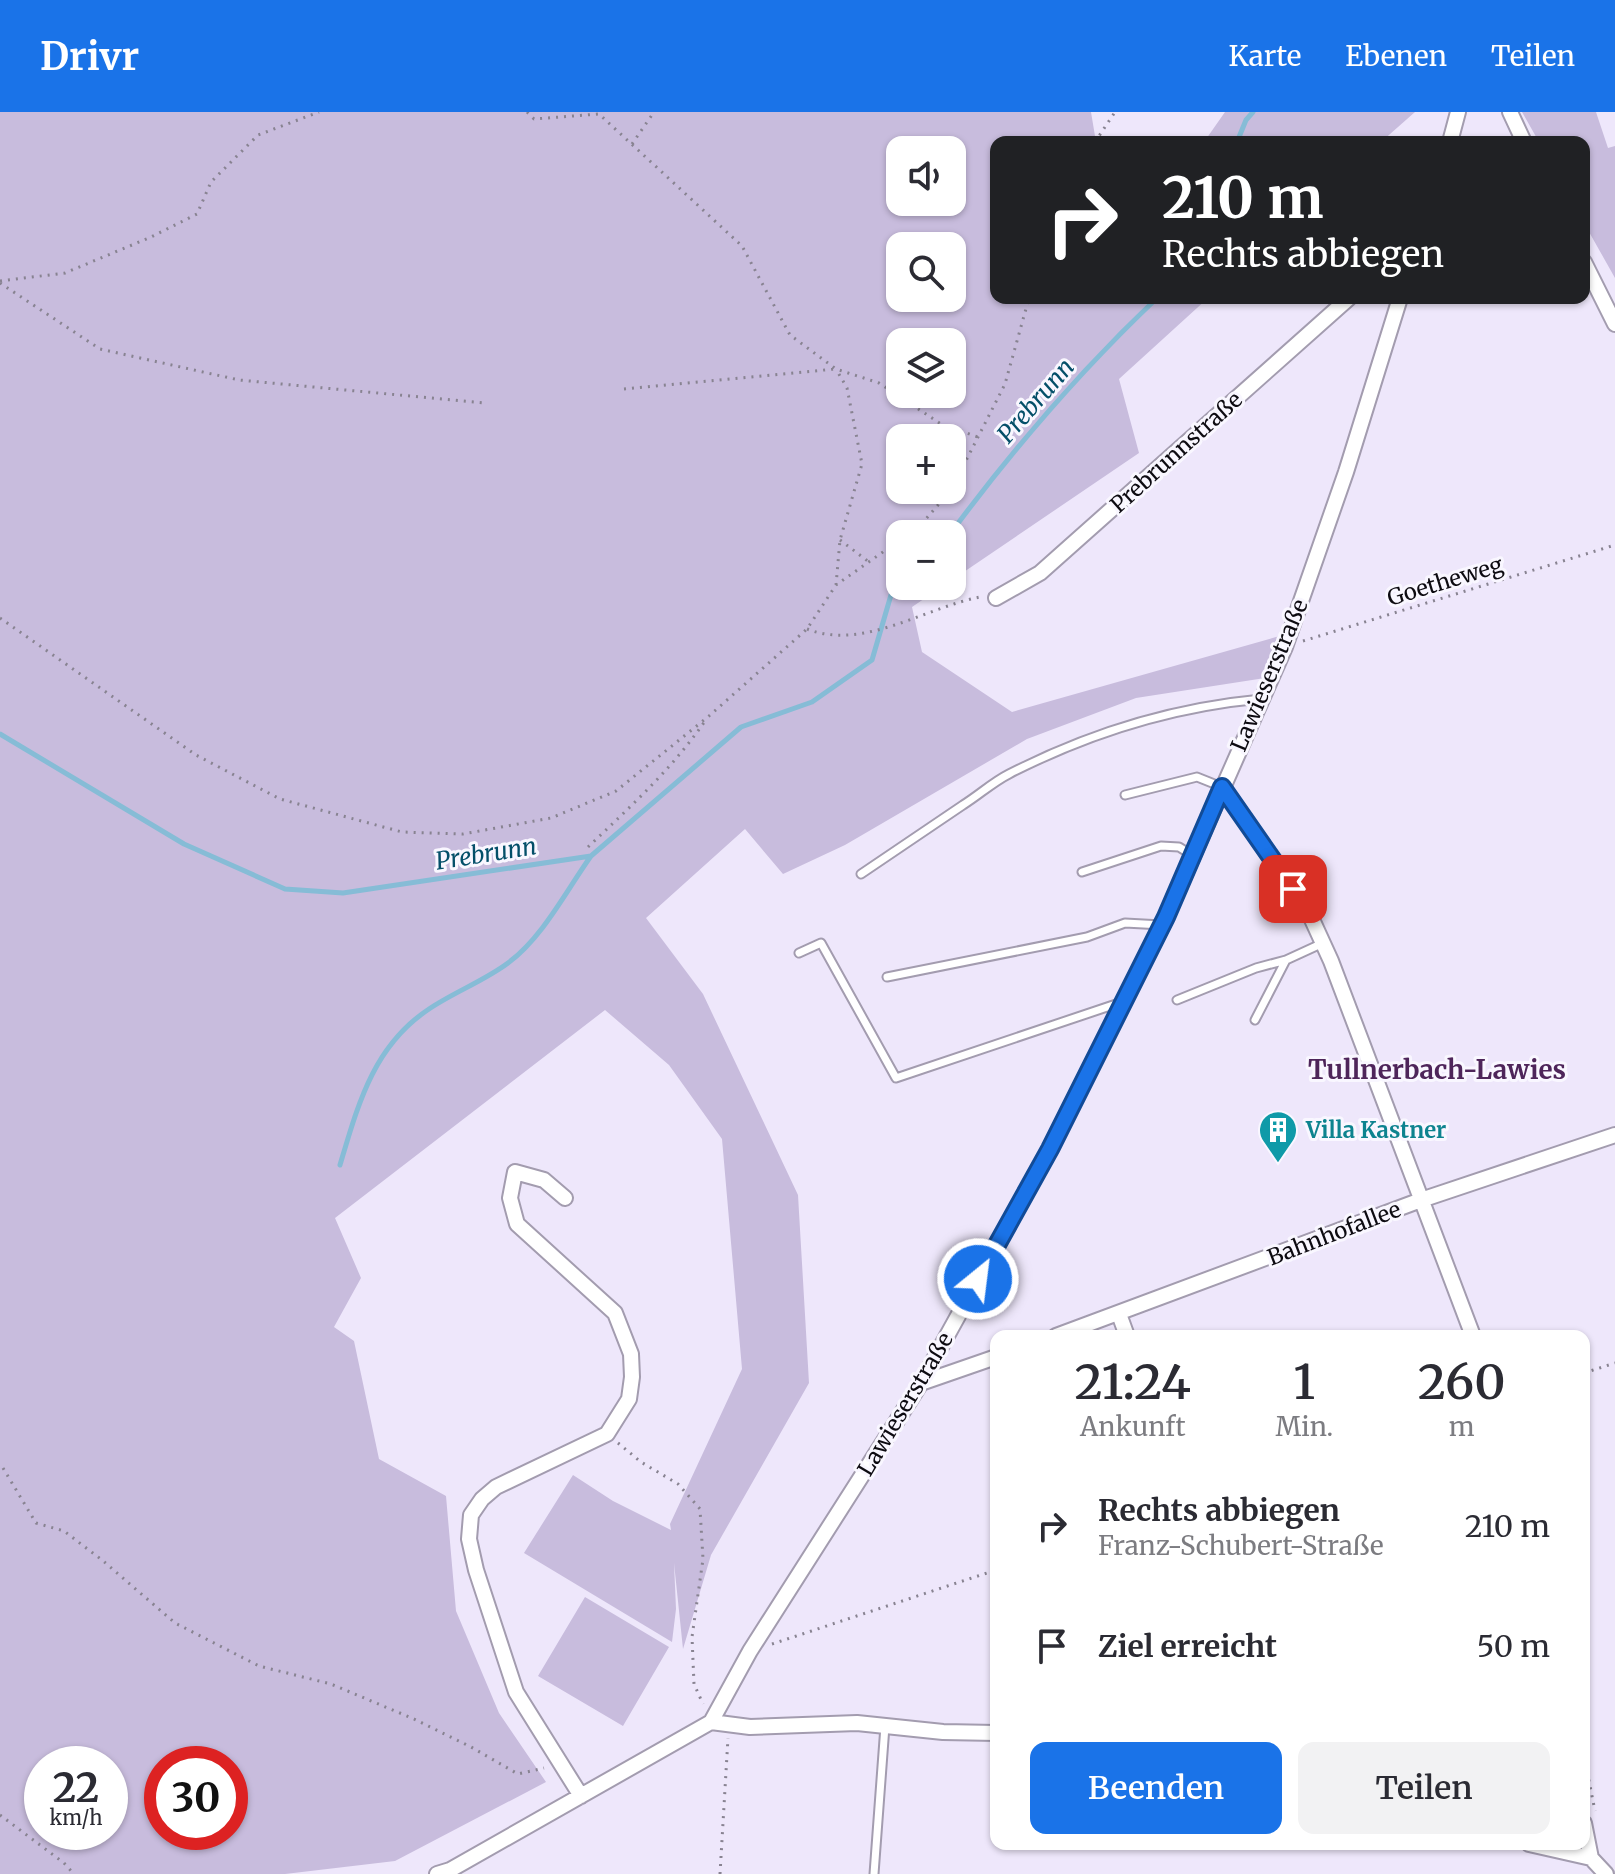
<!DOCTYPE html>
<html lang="de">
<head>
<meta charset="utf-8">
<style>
	:root { --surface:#fff; --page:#f2f2f3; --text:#2b2b33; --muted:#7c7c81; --accent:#1a73e8 }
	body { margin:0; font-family:Merriweather,serif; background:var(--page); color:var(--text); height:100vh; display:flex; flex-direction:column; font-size:30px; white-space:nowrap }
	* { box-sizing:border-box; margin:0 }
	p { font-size:26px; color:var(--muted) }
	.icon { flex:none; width:44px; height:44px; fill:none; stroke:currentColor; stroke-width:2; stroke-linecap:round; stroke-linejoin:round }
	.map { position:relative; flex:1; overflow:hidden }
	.drawer { position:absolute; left:990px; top:1218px; width:600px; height:520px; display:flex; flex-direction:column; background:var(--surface); border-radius:16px; box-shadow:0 2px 6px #0004 }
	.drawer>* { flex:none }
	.hud { position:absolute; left:990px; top:24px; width:600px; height:168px; border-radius:16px; box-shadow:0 2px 6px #0004; background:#202124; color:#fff; overflow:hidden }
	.fabs { position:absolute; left:886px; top:24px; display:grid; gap:16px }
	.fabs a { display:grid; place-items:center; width:80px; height:80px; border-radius:16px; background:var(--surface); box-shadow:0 2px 6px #0004; font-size:40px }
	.speed { position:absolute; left:24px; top:1634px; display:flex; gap:16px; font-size:40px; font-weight:700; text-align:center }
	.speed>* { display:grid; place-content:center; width:104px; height:104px; border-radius:50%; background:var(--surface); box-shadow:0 2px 6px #0004; line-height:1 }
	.speed small { font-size:20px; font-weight:400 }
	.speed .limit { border:12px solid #d22; background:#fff; color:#111 }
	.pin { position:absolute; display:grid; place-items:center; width:68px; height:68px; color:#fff; margin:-34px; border-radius:16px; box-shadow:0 4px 12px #0006 }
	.me { position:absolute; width:88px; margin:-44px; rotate:29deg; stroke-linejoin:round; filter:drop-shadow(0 0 6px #0008) }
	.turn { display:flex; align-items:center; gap:28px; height:168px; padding:0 40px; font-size:36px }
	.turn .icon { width:104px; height:104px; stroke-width:2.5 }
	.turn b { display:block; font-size:56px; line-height:68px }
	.eta { display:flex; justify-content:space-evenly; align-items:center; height:136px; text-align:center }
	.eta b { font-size:48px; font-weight:600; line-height:56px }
	.cta { display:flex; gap:16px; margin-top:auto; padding:16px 40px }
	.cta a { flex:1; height:92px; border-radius:16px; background:var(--accent); color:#fff; font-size:32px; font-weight:600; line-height:92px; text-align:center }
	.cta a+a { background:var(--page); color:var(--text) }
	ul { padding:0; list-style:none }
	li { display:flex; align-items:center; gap:24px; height:120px; padding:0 40px }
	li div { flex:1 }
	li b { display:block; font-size:30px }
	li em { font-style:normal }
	header { display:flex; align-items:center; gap:48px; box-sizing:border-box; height:112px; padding:0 40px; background:var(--accent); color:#fff }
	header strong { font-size:38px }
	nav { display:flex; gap:44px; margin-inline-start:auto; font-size:28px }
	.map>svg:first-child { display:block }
	.green { fill:#c8bcdd; fill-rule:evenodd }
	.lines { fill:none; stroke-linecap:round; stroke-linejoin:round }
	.stream { stroke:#86bcd6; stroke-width:5 }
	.service-casing { stroke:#a39caf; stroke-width:11 }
	.minor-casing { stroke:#a39caf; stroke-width:18 }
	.path { stroke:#888391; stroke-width:3; stroke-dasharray:2 6; stroke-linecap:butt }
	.service { stroke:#fff; stroke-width:7 }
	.minor { stroke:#fff; stroke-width:14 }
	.route-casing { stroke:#114b97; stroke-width:20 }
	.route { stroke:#1a73e8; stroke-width:14 }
	.labels { text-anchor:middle; stroke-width:6; stroke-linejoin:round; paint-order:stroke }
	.street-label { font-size:22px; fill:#0d0b11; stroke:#f9f7ff }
	.culture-label { font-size:22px; font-weight:bold; fill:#0d838f; stroke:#f9f7ff; text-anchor:start }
	.water-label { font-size:24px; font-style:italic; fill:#044f69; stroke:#f9f7ff }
	.quarter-label { font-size:26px; font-weight:bold; fill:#4e255a; stroke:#f9f7ff }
</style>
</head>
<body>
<header>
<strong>Drivr</strong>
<nav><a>Karte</a><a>Ebenen</a><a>Teilen</a></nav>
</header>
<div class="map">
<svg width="1615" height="1762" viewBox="0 0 1615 1762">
	<rect width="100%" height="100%" fill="#eee7fb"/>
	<!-- green -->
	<path class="green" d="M0 0H1091L1096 30H996V186H1208L1119 267 1139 341 952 468V422H900V474H943L912 495 922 540 1012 600 1283 523 1265 566 1136 586 1027 627 845 733 783 762 745 717 646 806 703 882 798 1083 809 1271 711 1443 683 1537 674 1451 676 1497 672 1530 524 1441 573 1363 613 1389 671 1418 670 1412 742 1257 722 1027 669 953 605 898 335 1106 361 1166 334 1215 354 1229 379 1347 446 1384 456 1499 499 1601 546 1670 395 1749 285 1762H0ZM900 38H952V90H900ZM900 134H952V186H900ZM900 230H952V282H900ZM900 326H952V378H900ZM42 1652H110V1720H42ZM162 1652H230V1720H162Z
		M1225 0H1415L1381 30H1204Z
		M1522 0H1596L1608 36 1615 34V166L1584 111V30H1539Z
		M585 1485 669 1535 623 1614 538 1564Z"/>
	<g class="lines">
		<!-- stream -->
		<path class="stream" d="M1237 30 1246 8 1253 0
			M950 422C1013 337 1080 259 1157 186
			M0 622 184 732 285 777 343 781 591 744 741 615 812 590 872 548 891 483 900 474
			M340 1053C358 993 373 934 429 897 454 880 484 869 508 851 543 825 566 779 591 744"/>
		<defs>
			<path id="service" d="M1125 683 1197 665 1222 675
				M1082 760 1161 734 1179 735 1192 743
				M861 762C895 739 929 716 963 693 979 683 993 670 1009 662 1087 622 1174 595 1261 587
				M799 841 821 831 896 966 1122 890
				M887 865 1087 825 1125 811 1162 813
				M1177 888 1256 856 1286 848
				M1255 908 1286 848 1323 831
				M874 1762 885 1614"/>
			<path id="minor" d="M1510 0 1524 30
				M1450 30 1458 0
				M1584 150 1615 212
				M996 486 1040 461 1349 186
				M1222 675 1310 803 1331 849 1473 1224
				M565 1086 544 1068 515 1060 510 1086 517 1112 615 1201 631 1242 632 1265 629 1287 607 1322 496 1375 482 1387 471 1403 469 1427 476 1458 516 1580 581 1684
				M1119 1202 1127 1224
				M1056 1224 1421 1088 1615 1023
				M921 1271 996 1245
				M711 1610 750 1615 857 1611 943 1620 996 1621
				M1584 1711 1591 1746
				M1529 1732 1591 1746
				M1591 1746 1606 1762
				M437 1762 450 1758 711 1610 750 1539 921 1271 1050 1037 1166 805 1285 535 1346 360 1400 186"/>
		</defs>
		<!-- service casing -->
		<use href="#service" class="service-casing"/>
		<!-- minor casing -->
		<use href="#minor" class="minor-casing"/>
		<!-- path -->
		<path class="path" d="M527 0 534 7 599 2 742 134 790 223 836 257 879 271 941 312 978 325
			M1095 30 1115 0
			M632 32 654 0
			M0 169 65 161 151 125 197 102 211 70 258 23 319 0
			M0 171 100 237 239 268 484 291
			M624 277 835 257
			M952 376 1005 272 1029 186
			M909 422 919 415 951 378
			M840 428 869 450
			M836 473 840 428 862 352 847 276 836 257
			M0 506 196 643 280 687 402 720 463 722 551 706 616 679 709 604 807 517 836 473 900 428
			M807 517C863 539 924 496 980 485
			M1303 529 1615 433
			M588 735C630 695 672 657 705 609
			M1584 1261 1615 1251
			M618 1331 641 1350 678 1372 700 1397 703 1447 692 1525 694 1572 703 1592
			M3 1356 36 1411 64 1419 102 1448 175 1511 259 1554 331 1572 414 1607 471 1635 518 1662 544 1656
			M772 1532 996 1458
			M1584 1644 1595 1699
			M0 1703 64 1751 74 1762
			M720 1762 728 1626"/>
		<!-- service -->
		<use href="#service" class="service"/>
		<!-- minor -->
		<use href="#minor" class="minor"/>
	</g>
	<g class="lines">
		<defs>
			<path id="route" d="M978 1167 1050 1037 1166 805 1222 675 1293 777"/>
		</defs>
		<!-- route casing -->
		<use href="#route" class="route-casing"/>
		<!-- route -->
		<use href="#route" class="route"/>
	</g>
	<!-- icons -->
	<defs>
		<symbol id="building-pin" viewBox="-11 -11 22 30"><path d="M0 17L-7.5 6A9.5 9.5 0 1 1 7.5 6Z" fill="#0f9aa8" stroke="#f9f7ff"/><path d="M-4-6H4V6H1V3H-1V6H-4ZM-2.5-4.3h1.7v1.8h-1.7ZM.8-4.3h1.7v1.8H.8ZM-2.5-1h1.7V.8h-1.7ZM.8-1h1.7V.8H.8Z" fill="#fff"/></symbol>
	</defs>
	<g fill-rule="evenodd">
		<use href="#building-pin" x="1256" y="996" width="44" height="60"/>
	</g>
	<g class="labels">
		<!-- street labels -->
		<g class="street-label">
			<text transform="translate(1176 340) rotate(-42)" y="8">Prebrunnstraße</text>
			<text transform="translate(1445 469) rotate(-17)" y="8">Goetheweg</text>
			<text transform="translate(1269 563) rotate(-67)" y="8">Lawieserstraße</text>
			<text transform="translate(1334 1121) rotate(-21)" y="8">Bahnhofallee</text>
			<text transform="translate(905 1292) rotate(-59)" y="8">Lawieserstraße</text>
		</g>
		<!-- culture labels -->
		<g class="culture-label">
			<text x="1306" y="1026">Villa Kastner</text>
		</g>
		<!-- water labels -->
		<g class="water-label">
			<text transform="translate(1036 289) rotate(-49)" y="8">Prebrunn</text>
			<text transform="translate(486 742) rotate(-9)" y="8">Prebrunn</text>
		</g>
		<!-- quarter labels -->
		<g class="quarter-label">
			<text x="1437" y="967">Tullnerbach-Lawies</text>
		</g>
	</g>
</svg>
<div class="fabs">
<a><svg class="icon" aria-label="sound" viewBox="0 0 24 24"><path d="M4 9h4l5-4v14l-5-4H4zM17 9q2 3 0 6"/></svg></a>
<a><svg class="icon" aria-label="search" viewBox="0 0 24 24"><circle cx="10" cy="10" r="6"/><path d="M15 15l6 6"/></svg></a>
<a><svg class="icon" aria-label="layers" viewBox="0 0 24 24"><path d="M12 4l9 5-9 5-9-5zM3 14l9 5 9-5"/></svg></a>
<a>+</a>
<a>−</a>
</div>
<div class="speed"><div>22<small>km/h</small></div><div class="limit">30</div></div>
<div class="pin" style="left:1293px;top:777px;background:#d93025"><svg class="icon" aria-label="arrive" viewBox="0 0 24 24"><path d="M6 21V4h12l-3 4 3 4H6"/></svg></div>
<svg class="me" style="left:978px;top:1167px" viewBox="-20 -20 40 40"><circle r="17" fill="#1a73e8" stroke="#fff" stroke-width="3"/><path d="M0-11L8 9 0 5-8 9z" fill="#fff"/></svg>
<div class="hud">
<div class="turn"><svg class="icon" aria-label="right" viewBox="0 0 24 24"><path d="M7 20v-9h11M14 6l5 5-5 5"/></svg><div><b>210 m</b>Rechts abbiegen</div></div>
</div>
<section class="drawer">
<div class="eta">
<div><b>21:24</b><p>Ankunft</p></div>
<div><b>1</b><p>Min.</p></div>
<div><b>260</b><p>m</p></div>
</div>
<ul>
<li><svg class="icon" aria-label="right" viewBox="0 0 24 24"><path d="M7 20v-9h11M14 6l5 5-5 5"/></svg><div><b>Rechts abbiegen</b><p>Franz-Schubert-Straße</p></div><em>210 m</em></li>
<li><svg class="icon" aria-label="arrive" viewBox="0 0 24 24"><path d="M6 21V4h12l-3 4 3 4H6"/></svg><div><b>Ziel erreicht</b></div><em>50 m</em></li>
</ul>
<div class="cta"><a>Beenden</a><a>Teilen</a></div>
</section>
</div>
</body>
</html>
